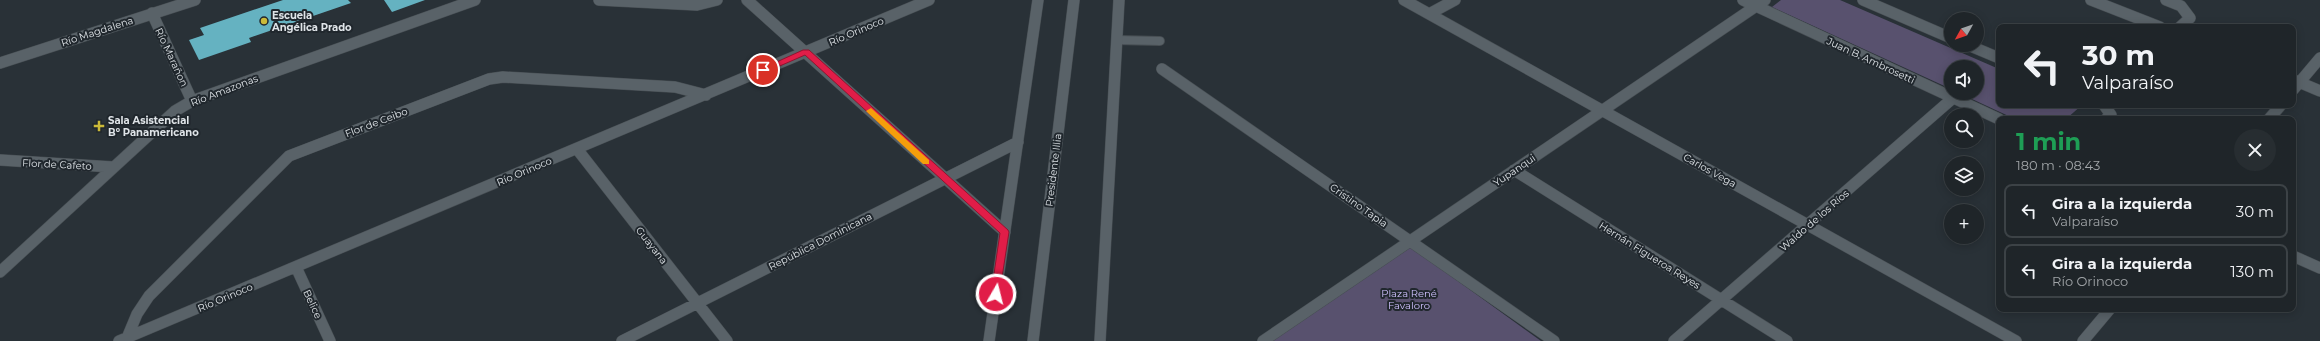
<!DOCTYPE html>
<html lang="es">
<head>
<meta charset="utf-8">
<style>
	:root { --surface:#1f2529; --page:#272d31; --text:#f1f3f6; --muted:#a1a5a8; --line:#3c4246 }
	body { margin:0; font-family:Montserrat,sans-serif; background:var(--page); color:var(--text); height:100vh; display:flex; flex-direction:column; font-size:15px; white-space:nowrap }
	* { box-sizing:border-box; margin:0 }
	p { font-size:13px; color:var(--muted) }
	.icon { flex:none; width:22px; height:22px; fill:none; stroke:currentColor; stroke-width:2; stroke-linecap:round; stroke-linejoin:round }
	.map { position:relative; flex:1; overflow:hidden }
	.side { position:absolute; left:1996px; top:116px; width:300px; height:196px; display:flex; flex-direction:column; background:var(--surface); border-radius:8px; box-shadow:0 2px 10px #0003,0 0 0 1px var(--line) }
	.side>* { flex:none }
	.top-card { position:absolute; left:1996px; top:24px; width:300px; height:84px; border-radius:8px; box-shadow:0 2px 10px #0003,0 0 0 1px var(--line); background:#1f2529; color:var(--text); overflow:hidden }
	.needle { width:26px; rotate:230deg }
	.tools { position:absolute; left:1944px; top:12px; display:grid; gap:8px }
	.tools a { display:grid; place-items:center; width:40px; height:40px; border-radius:50%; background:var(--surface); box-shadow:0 2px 10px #0003,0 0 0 1px var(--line); font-size:20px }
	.pin { position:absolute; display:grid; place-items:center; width:34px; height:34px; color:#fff; margin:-17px; border:2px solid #fff; border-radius:50%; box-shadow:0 1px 4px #0007 }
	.me { position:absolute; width:44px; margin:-22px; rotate:8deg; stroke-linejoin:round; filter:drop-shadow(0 0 3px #0008) }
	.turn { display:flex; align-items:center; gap:14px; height:84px; padding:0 20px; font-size:18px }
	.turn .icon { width:52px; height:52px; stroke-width:2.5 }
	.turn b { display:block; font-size:28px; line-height:34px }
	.round { display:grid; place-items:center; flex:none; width:42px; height:42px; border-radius:21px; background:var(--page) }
	.head { display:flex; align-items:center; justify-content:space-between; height:68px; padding:0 20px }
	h1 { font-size:24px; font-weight:700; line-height:30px; color:#1e9e55 }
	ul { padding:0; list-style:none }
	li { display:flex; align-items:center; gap:12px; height:54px; margin:0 8px 6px; padding:0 12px; border:2px solid var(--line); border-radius:8px }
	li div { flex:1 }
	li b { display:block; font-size:15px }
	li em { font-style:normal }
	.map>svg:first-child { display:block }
	.green { fill:#58516e }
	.building { fill:#65b2c1 }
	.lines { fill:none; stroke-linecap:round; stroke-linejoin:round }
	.service-casing { stroke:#474e53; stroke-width:10 }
	.minor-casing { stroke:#474e53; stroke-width:12 }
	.secondary-casing { stroke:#474e53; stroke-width:12 }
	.service { stroke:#596268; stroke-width:8 }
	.minor { stroke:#596268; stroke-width:11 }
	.secondary { stroke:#596268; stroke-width:11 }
	.route { fill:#e11d48; stroke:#92132f }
	.slow { fill:#f59e0b }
	.poi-dot { fill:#cbba39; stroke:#20272d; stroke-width:1.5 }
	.labels { text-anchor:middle; stroke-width:4; stroke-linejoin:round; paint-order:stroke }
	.poi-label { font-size:10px; font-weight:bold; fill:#dfe4e8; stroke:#20272d; text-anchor:start }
	.street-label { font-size:10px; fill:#dfe4e8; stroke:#20272d }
	.park-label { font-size:10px; fill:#d0c1ff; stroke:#20272d }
</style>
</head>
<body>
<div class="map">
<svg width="2320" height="341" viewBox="0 0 2320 341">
	<rect width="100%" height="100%" fill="#293137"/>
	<!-- green -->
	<path class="green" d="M1781 0H1840L1999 69V105H2082L2066 119H2015L1959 93H1977V67H1951V89L1772 7Z
		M1411 247 1541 341H1274L1272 339Z"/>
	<!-- building -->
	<path class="building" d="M283 0H348L351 3 249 38 251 42 199 60 189 40 204 35 200 28Z
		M384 0H425L392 12Z"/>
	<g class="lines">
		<defs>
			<path id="service" d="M1117 40 1160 41"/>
			<path id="minor" d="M599 0 697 5 717 0
				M747 0 1005 232
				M1404 0 2016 341
				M1743 0 1999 119
				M1863 0 1951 38
				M2091 0 2160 27
				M2166 0 2181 6 2190 18 2180 27
				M152 13 192 101
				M1429 14 1455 0
				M1968 45 1999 58
				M0 63 195 0
				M1162 69 1554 341
				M2294 80 2320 91
				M2293 90 2320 58
				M2104 105 2111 115 2106 119
				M2269 119 2281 105
				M577 149 727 341
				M0 160 113 167
				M1514 170 1787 341
				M2293 256 2320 268
				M296 267 330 341
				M0 272 175 111 192 101 475 0
				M127 338 137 314 149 296 289 156 489 79 503 77 675 87 706 95
				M119 341 929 0
				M622 341 1018 142
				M989 341 1038 0
				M1263 341 1765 0
				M1674 341 1953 98
				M2083 341 2110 309"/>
			<path id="secondary" d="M1033 341 1074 0
				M1100 341 1119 0"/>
		</defs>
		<!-- service casing -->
		<use href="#service" class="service-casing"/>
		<!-- minor casing -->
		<use href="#minor" class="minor-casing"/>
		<!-- secondary casing -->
		<use href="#secondary" class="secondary-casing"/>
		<!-- service -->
		<use href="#service" class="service"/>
		<!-- minor -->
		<use href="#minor" class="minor"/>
		<!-- secondary -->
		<use href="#secondary" class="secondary"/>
	</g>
	<!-- route -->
	<path class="route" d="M803 50H809L1008 230 1009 232 999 297H992L991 294 1000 233 805 55 766 72 759 70Z"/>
	<!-- slow -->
	<path class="slow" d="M871 108 929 160V164H923L868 113 866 111Z"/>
	<!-- markers -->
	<g class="poi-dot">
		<circle cx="264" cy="21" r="4"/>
		<path d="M97 120h4v4h4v4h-4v4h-4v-4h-4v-4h4z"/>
	</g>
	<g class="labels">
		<!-- poi labels -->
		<g class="poi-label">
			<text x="272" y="19">Escuela<tspan x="272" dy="12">Angélica Prado</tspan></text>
			<text x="108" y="124">Sala Asistencial<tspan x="108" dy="12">Bº Panamericano</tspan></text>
		</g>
		<!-- street labels -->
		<g class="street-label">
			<text transform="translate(97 31) rotate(-18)" y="4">Río Magdalena</text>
			<text transform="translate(856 31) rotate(-23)" y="4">Río Orinoco</text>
			<text transform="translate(172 57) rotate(65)" y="4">Río Marañon</text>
			<text transform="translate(1871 60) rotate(25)" y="4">Juan B. Ambrosetti</text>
			<text transform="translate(224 90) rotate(-21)" y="4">Río Amazonas</text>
			<text transform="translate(376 122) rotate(-21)" y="4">Flor de Ceibo</text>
			<text transform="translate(57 164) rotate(3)" y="4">Flor de Cafeto</text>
			<text transform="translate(1053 170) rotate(-83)" y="4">Presidente Illia</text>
			<text transform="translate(1514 170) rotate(-34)" y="4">Yupanqui</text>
			<text transform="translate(1710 170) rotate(29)" y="4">Carlos Vega</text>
			<text transform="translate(524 171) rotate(-23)" y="4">Río Orinoco</text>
			<text transform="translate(1359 205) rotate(35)" y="4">Cristino Tapia</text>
			<text transform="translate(1814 220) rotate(-41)" y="4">Waldo de los Ríos</text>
			<text transform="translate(820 241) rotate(-27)" y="4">República Dominicana</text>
			<text transform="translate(652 245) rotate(52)" y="4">Guayana</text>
			<text transform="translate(1650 255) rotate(32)" y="4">Hernán Figueroa Reyes</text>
			<text transform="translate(225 297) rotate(-23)" y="4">Río Orinoco</text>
			<text transform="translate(313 304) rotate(65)" y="4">Belice</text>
		</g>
		<!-- park labels -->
		<g class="park-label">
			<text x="1409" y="297">Plaza René<tspan x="1409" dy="12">Favaloro</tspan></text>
		</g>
	</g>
</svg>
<div class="tools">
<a><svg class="needle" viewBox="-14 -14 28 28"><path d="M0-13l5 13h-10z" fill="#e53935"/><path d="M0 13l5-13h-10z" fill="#a1a5a8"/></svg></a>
<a><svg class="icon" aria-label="sound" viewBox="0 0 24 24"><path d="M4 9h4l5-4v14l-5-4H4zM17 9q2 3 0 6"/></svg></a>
<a><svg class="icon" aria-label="search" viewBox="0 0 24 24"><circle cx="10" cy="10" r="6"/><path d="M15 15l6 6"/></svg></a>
<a><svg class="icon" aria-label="layers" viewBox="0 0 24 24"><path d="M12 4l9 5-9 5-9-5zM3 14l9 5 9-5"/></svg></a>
<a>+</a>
</div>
<div class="pin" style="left:763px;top:70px;background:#d93025"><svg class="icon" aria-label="arrive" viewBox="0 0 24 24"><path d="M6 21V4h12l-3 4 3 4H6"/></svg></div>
<svg class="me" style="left:996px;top:294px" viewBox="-20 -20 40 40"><circle r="17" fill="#e11d48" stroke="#fff" stroke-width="3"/><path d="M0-11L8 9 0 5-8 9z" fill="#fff"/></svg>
<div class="top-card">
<div class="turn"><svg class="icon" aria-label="left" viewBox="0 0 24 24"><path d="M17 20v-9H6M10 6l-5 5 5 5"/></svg><div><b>30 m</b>Valparaíso</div></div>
</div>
<section class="side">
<div class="head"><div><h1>1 min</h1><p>180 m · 08:43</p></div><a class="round"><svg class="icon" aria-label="close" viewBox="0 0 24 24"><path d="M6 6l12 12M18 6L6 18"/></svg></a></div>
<ul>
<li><svg class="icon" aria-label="left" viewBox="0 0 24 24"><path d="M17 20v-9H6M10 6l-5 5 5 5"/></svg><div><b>Gira a la izquierda</b><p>Valparaíso</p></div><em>30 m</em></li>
<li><svg class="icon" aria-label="left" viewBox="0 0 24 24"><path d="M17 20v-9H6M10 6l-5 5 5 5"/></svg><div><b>Gira a la izquierda</b><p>Río Orinoco</p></div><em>130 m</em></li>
</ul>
</section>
</div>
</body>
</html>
